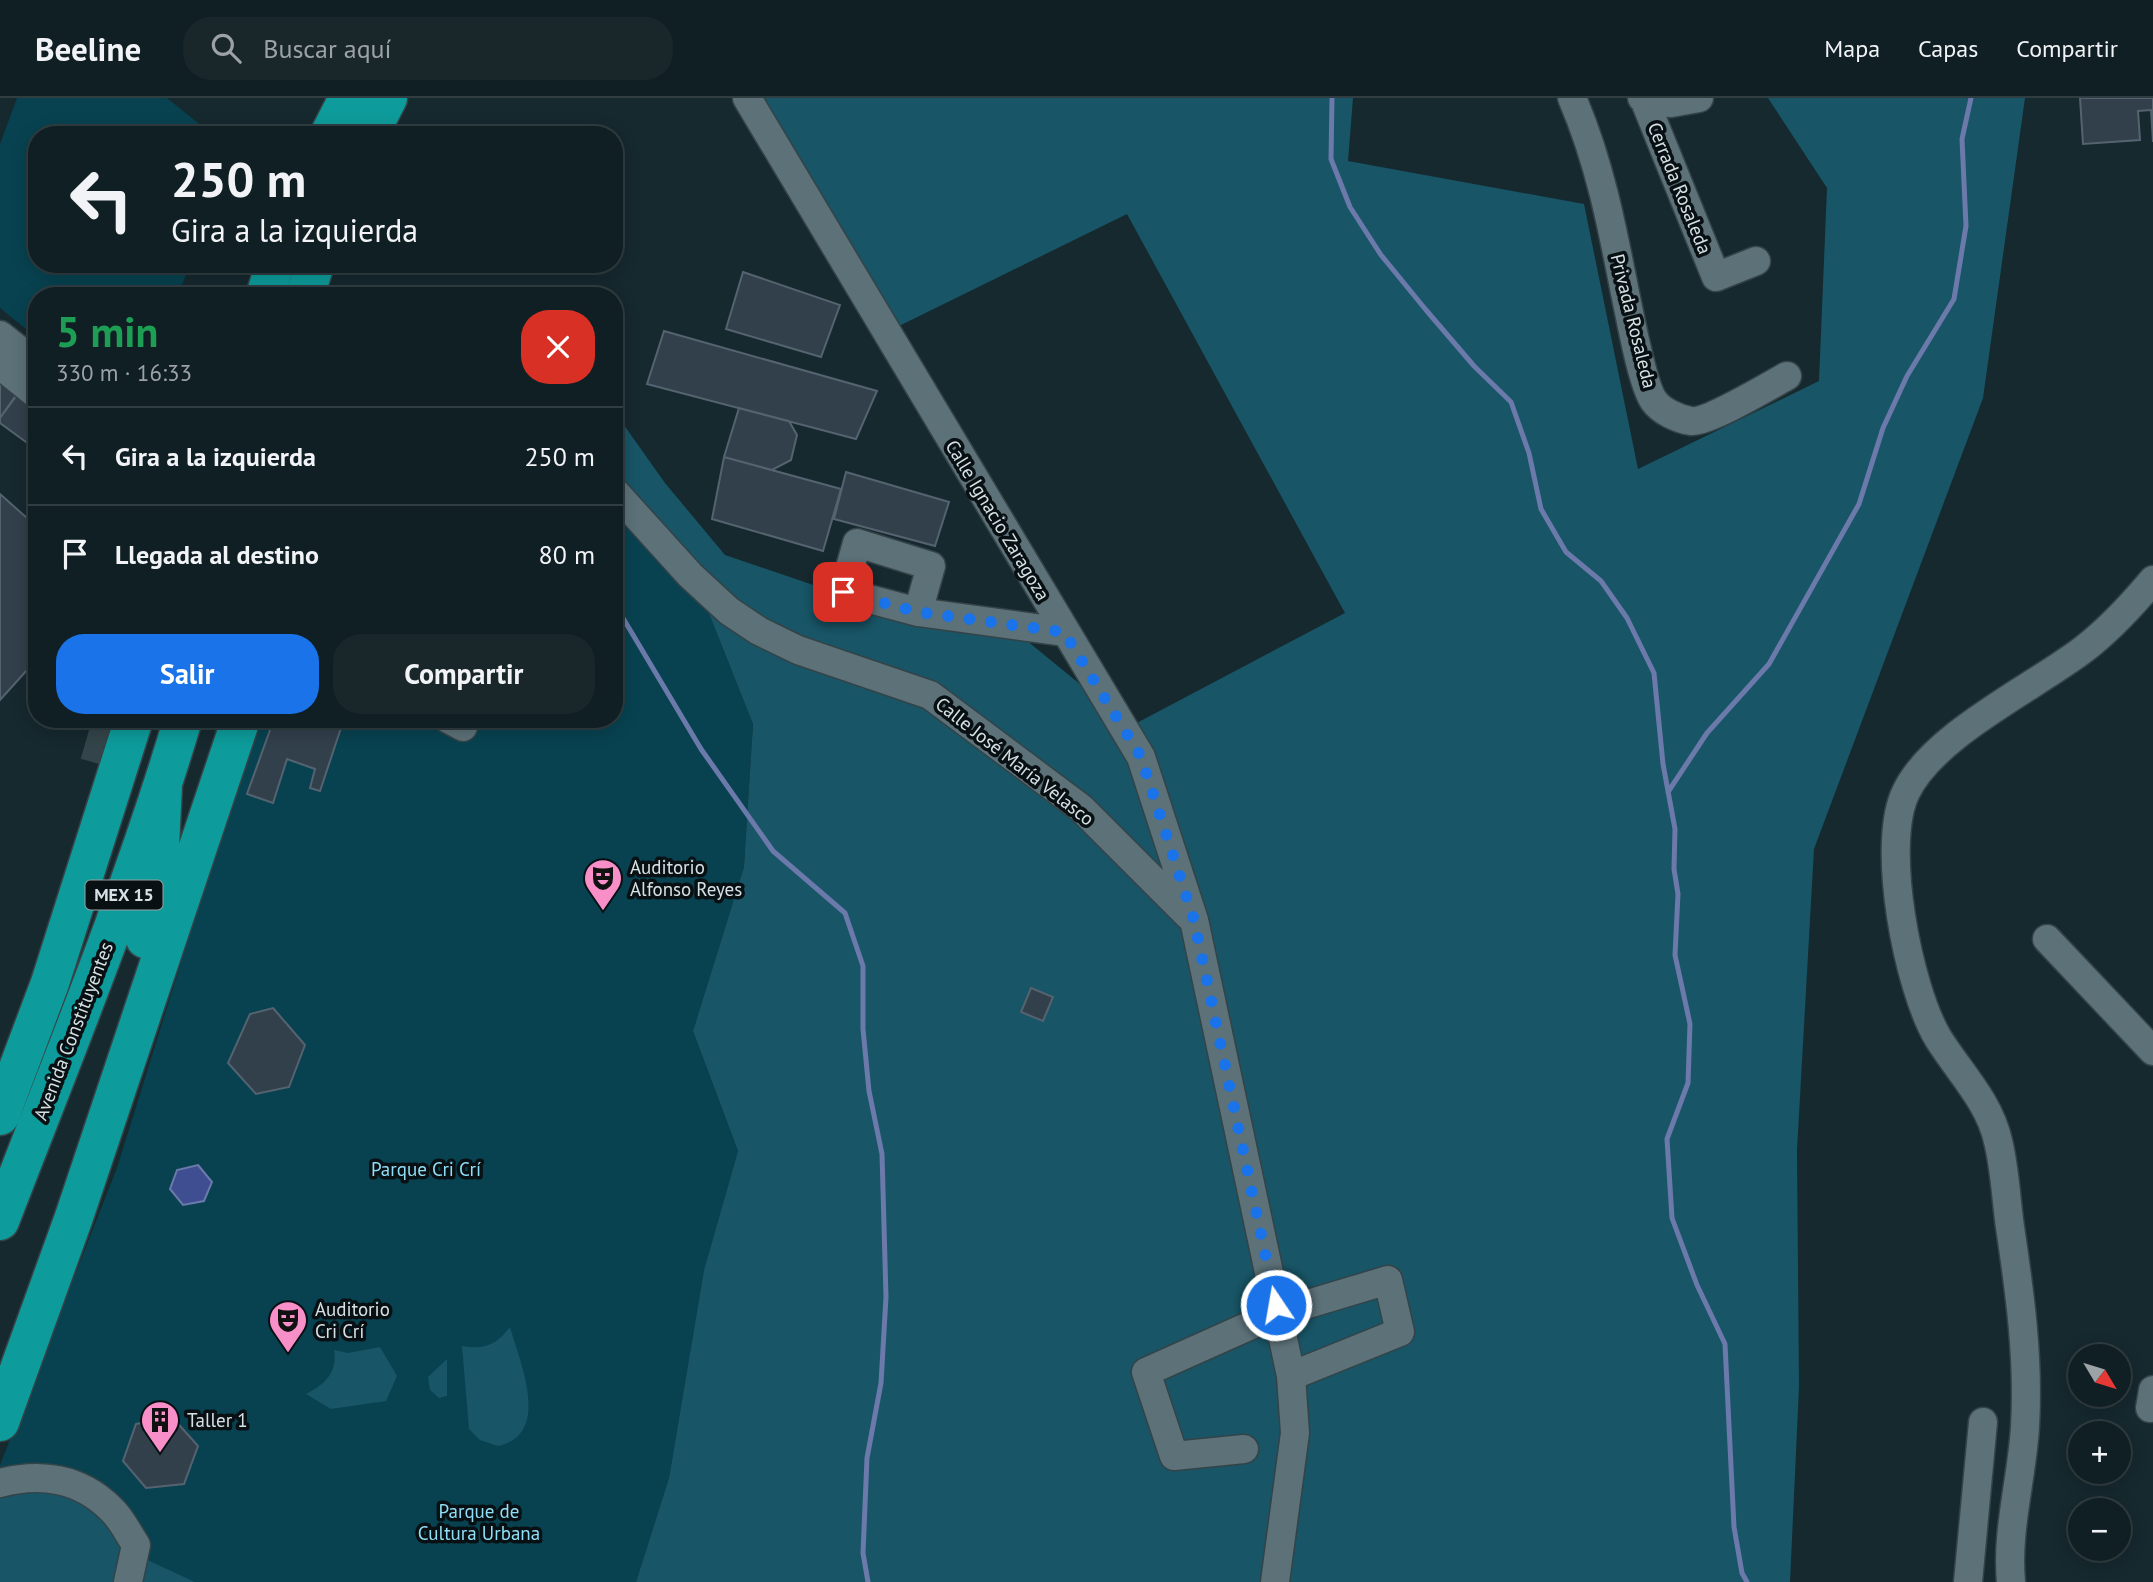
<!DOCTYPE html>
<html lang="es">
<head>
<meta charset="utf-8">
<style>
	:root { --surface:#101f23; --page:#19272b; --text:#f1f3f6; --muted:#9ca2a6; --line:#303d41; --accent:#1a73e8 }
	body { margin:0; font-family:"PT Sans",sans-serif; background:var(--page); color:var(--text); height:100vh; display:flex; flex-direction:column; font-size:26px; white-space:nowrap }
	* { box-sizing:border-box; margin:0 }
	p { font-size:23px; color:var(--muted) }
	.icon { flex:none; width:38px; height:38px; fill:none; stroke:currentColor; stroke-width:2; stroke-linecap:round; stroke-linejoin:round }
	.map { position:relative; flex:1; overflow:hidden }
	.side { position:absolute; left:28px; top:189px; width:595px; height:441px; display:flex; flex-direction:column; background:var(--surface); border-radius:28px; box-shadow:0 4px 18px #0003,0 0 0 2px var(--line) }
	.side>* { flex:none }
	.banner { position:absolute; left:28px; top:28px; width:595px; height:147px; border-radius:28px; box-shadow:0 4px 18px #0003,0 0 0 2px var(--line); background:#101f23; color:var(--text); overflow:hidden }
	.needle { width:46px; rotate:128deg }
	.fabs { position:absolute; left:2068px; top:1246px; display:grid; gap:14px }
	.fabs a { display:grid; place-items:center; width:63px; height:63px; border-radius:50%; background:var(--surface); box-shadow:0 4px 18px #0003,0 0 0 2px var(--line); font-size:35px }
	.pin { position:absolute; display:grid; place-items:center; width:60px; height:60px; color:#fff; margin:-30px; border-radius:14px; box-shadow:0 4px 10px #0006 }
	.me { position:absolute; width:77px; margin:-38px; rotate:348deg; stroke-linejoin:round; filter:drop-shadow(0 0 5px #0008) }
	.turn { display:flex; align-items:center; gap:24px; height:147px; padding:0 28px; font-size:32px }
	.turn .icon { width:91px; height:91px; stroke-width:2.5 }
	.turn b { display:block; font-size:49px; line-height:60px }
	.round { display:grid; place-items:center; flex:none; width:74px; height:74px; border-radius:28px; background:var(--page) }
	.headline { display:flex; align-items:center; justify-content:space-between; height:119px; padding:0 28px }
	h1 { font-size:42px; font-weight:600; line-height:52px; color:#1e9e55 }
	.action { display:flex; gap:14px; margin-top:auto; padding:14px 28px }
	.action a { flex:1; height:80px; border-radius:28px; background:var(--accent); color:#fff; font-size:28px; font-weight:600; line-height:80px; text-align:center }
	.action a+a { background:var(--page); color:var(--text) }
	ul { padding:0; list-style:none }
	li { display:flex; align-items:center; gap:21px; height:98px; padding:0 28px; border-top:2px solid var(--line) }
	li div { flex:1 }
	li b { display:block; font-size:26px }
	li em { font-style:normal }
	header { display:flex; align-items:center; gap:42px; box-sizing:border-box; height:98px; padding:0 35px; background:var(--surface); border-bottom:2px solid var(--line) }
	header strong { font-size:33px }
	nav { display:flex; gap:38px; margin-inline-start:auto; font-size:24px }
	.search { width:490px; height:63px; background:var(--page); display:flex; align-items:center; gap:18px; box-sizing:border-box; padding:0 24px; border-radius:28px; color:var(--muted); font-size:26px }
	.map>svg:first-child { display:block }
	.green { fill:#084250 }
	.forest { fill:#185566 }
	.water { fill:#3e4e91; stroke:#6b7aaa; stroke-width:2 }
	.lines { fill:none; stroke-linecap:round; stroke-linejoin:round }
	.stream { stroke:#6b7aaa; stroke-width:5 }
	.building { fill:#32404c; stroke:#556370; stroke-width:2 }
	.highway-tunnel { stroke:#33454a; stroke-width:38; stroke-dasharray:38 19; stroke-linecap:butt }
	.minor-casing { stroke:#344348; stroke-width:31 }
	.highway-casing { stroke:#344348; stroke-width:41 }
	.minor { stroke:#5c7178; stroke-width:28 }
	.highway { stroke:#0d9c9b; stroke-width:38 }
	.route { stroke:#1a73e8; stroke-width:12; stroke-dasharray:0 21.6 }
	.labels { text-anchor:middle; stroke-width:7; stroke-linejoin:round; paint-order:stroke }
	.shield { fill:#081013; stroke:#98a2a6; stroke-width:2 }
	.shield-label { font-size:18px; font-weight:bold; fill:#d5e1e5 }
	.street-label { font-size:19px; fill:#d5e1e5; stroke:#081013 }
	.poi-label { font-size:19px; fill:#d5e1e5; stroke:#081013; text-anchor:start }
	.park-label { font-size:19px; fill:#90dff8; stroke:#081013 }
</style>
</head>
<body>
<header>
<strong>Beeline</strong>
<div class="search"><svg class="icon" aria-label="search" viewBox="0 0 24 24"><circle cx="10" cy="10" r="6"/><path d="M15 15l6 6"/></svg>Buscar aquí</div>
<nav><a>Mapa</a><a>Capas</a><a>Compartir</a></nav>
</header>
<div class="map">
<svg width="2153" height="1484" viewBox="0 0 2153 1484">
	<rect width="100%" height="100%" fill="#16292f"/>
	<!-- green -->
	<path class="green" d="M17 0H167L213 37H37V166H190L178 198H37V240L0 210V46Z
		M614 408 704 503 753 626 744 769 693 933 738 1053 704 1172 669 1380 636 1484H195L158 1469 0 1374V1367L117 1070 257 621H614Z"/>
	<!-- forest -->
	<path class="forest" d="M761 0H1353L1348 63 1584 106 1638 371 1819 283 1827 90 1768 0H2025L1983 300 1814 751 1797 1052 1799 1289 1790 1484H636L669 1380 704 1172 738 1053 693 933 744 769 753 626 704 503 614 408V313L665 385 725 457 907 519 1020 537 1131 628 1345 515 1127 116 897 229Z
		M510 1229C520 1265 552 1336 498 1348L480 1342 469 1331 462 1248C485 1252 496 1247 510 1229Z
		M380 1249 397 1278 386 1303 331 1311 306 1296C324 1287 338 1275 334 1252L348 1255Z
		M447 1261V1298L439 1300 430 1292 428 1279Z
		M56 1366C118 1385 126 1399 143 1460L195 1484H0V1374Z"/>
	<!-- water -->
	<path class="water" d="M198 1067 212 1084 204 1103 183 1107 170 1091 177 1072Z"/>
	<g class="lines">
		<!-- stream -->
		<path class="stream" d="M1332 0 1331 61 1350 109 1381 157 1426 212 1474 268 1511 304 1529 355 1541 411 1566 454 1601 483 1627 520 1654 575 1663 666 1675 731 1674 771 1678 796 1675 857 1690 926 1688 985 1667 1041 1672 1120 1697 1187 1725 1246 1734 1429 1742 1475 1747 1484
			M614 505 701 651 773 753 845 815 863 868V931L869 993 882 1056 886 1199 881 1285 867 1360 863 1455 868 1484
			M1668 694 1707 635 1769 566 1859 406 1883 330 1907 278 1954 201 1966 128 1962 41 1971 0"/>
	</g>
	<!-- building -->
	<path class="building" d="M2080 0H2153V44L2151 12 2138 13 2140 42 2083 46Z
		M743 174 840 207 821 259 726 231Z
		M664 233 877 293 856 341 647 286Z
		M0 267 24 286 0 320Z
		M20 293 37 305V352L0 325V320Z
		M739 310 789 323 797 337 791 362 772 372 724 359Z
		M724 359 841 391 823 453 712 421Z
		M846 374 949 404 935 448 834 421Z
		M0 396 37 429V561L0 602Z
		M274 621H344L320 693 310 690 315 671 287 661 273 705 247 696Z
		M1031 890 1053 899 1043 923 1021 914Z
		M273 910 305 947 289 989 256 996 228 965 250 916Z
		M173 1320 198 1348 184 1386 146 1390 123 1363 136 1326Z"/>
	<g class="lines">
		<!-- highway-tunnel -->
		<path class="highway-tunnel" d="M99 666 112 621"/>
		<defs>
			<path id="minor" d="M747 0 1141 659 1194 822 1291 1278 1295 1335 1275 1484
				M1572 0C1599 62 1612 128 1625 195 1630 217 1642 287 1654 303 1661 313 1678 321 1691 323 1707 325 1769 288 1787 278
				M1642 0 1671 5 1699 0
				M1644 1 1716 179 1756 163
				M0 237 37 266
				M0 267 37 297
				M614 393 690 477 729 513 759 533 798 552 930 597 1081 710 1189 818
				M918 514 931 468 857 445 843 494 918 514 1064 534
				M448 621 463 629V621
				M2047 841 2153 953
				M2150 1310 2153 1292
				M1244 1351 1174 1358 1146 1274 1278 1215 1388 1182 1400 1234 1291 1278
				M0 1385C40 1374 80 1380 111 1411 121 1420 128 1435 136 1447L128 1484
				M1968 1484 1983 1324
				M2011 1484C2006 1433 2022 1380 2025 1329 2029 1261 2020 1196 2010 1129 2006 1101 2005 1071 1998 1043 1989 1003 1959 974 1938 940 1908 890 1880 746 1906 694 1933 637 2033 590 2084 551 2110 531 2132 507 2153 482"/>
			<path id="highway" d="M329 37 348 0
				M369 37 388 0
				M265 198 275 166
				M305 198 315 166
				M145 841 159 770 163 687
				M0 1018 50 885 134 621
				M0 1123C64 957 132 792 183 621
				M0 1324 74 1119 241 621"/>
		</defs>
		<!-- minor casing -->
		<use href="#minor" class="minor-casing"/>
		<!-- highway casing -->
		<use href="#highway" class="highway-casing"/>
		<!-- minor -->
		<use href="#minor" class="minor"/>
		<!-- highway -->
		<use href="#highway" class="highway"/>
	</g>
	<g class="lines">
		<!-- route -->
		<path class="route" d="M843 494 918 514 1064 534 1141 659 1194 822 1276 1207"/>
	</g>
	<!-- icons -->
	<defs>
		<symbol id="theatre-pin" viewBox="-11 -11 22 30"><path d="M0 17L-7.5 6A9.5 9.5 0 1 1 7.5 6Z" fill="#f98fc8" stroke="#081013"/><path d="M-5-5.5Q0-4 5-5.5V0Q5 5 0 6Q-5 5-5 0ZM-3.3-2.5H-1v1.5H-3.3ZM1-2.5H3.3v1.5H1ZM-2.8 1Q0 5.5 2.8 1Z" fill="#111"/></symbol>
		<symbol id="building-pin" viewBox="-11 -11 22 30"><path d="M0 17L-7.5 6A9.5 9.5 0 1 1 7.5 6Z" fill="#f98fc8" stroke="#081013"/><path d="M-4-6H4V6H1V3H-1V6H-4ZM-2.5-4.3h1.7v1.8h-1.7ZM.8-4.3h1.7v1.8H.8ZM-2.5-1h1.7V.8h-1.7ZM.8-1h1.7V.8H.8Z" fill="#111"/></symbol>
	</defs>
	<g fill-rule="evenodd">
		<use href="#theatre-pin" x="581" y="758" width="44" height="60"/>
		<use href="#theatre-pin" x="266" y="1200" width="44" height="60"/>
		<use href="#building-pin" x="138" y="1300" width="44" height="60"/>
	</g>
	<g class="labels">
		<!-- shield labels -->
		<rect class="shield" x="85.5" y="782.5" width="77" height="29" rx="5"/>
		<g class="shield-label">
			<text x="124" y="803">MEX 15</text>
		</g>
		<!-- street labels -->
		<g class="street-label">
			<text transform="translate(1680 90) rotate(68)" y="7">Cerrada Rosaleda</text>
			<text transform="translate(1634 223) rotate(76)" y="7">Privada Rosaleda</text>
			<text transform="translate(998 422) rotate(59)" y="7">Calle Ignacio Zaragoza</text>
			<text transform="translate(1015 663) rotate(38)" y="7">Calle José María Velasco</text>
			<text transform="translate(73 933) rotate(-69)" y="7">Avenida Constituyentes</text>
		</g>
		<!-- poi labels -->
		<g class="poi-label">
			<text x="630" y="776">Auditorio<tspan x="630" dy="22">Alfonso Reyes</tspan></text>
			<text x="315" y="1218">Auditorio<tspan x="315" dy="22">Cri Crí</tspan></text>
			<text x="187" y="1329">Taller 1</text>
		</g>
		<!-- park labels -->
		<g class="park-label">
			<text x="426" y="1078">Parque Cri Crí</text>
			<text x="479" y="1420">Parque de<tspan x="479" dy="22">Cultura Urbana</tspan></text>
		</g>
	</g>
</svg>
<div class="fabs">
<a><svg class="needle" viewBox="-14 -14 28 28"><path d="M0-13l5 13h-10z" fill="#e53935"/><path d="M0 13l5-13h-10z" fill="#9ca2a6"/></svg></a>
<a>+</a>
<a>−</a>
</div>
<div class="pin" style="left:843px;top:494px;background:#d93025"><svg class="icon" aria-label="arrive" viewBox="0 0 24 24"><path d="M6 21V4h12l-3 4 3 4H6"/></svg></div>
<svg class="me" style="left:1276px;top:1207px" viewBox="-20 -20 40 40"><circle r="17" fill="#1a73e8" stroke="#fff" stroke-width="3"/><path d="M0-11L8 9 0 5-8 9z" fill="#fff"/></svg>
<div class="banner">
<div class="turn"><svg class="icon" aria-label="left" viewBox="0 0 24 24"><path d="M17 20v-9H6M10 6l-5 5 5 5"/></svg><div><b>250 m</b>Gira a la izquierda</div></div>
</div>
<section class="side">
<div class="headline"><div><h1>5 min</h1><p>330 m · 16:33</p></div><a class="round" style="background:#d93025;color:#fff"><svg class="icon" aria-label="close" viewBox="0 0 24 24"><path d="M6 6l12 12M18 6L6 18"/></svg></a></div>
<ul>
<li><svg class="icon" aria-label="left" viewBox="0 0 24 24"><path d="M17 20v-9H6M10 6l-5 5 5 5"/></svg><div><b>Gira a la izquierda</b></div><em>250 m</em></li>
<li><svg class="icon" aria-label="arrive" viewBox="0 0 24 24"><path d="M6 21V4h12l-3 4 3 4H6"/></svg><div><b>Llegada al destino</b></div><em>80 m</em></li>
</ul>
<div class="action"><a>Salir</a><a>Compartir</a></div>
</section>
</div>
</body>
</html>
